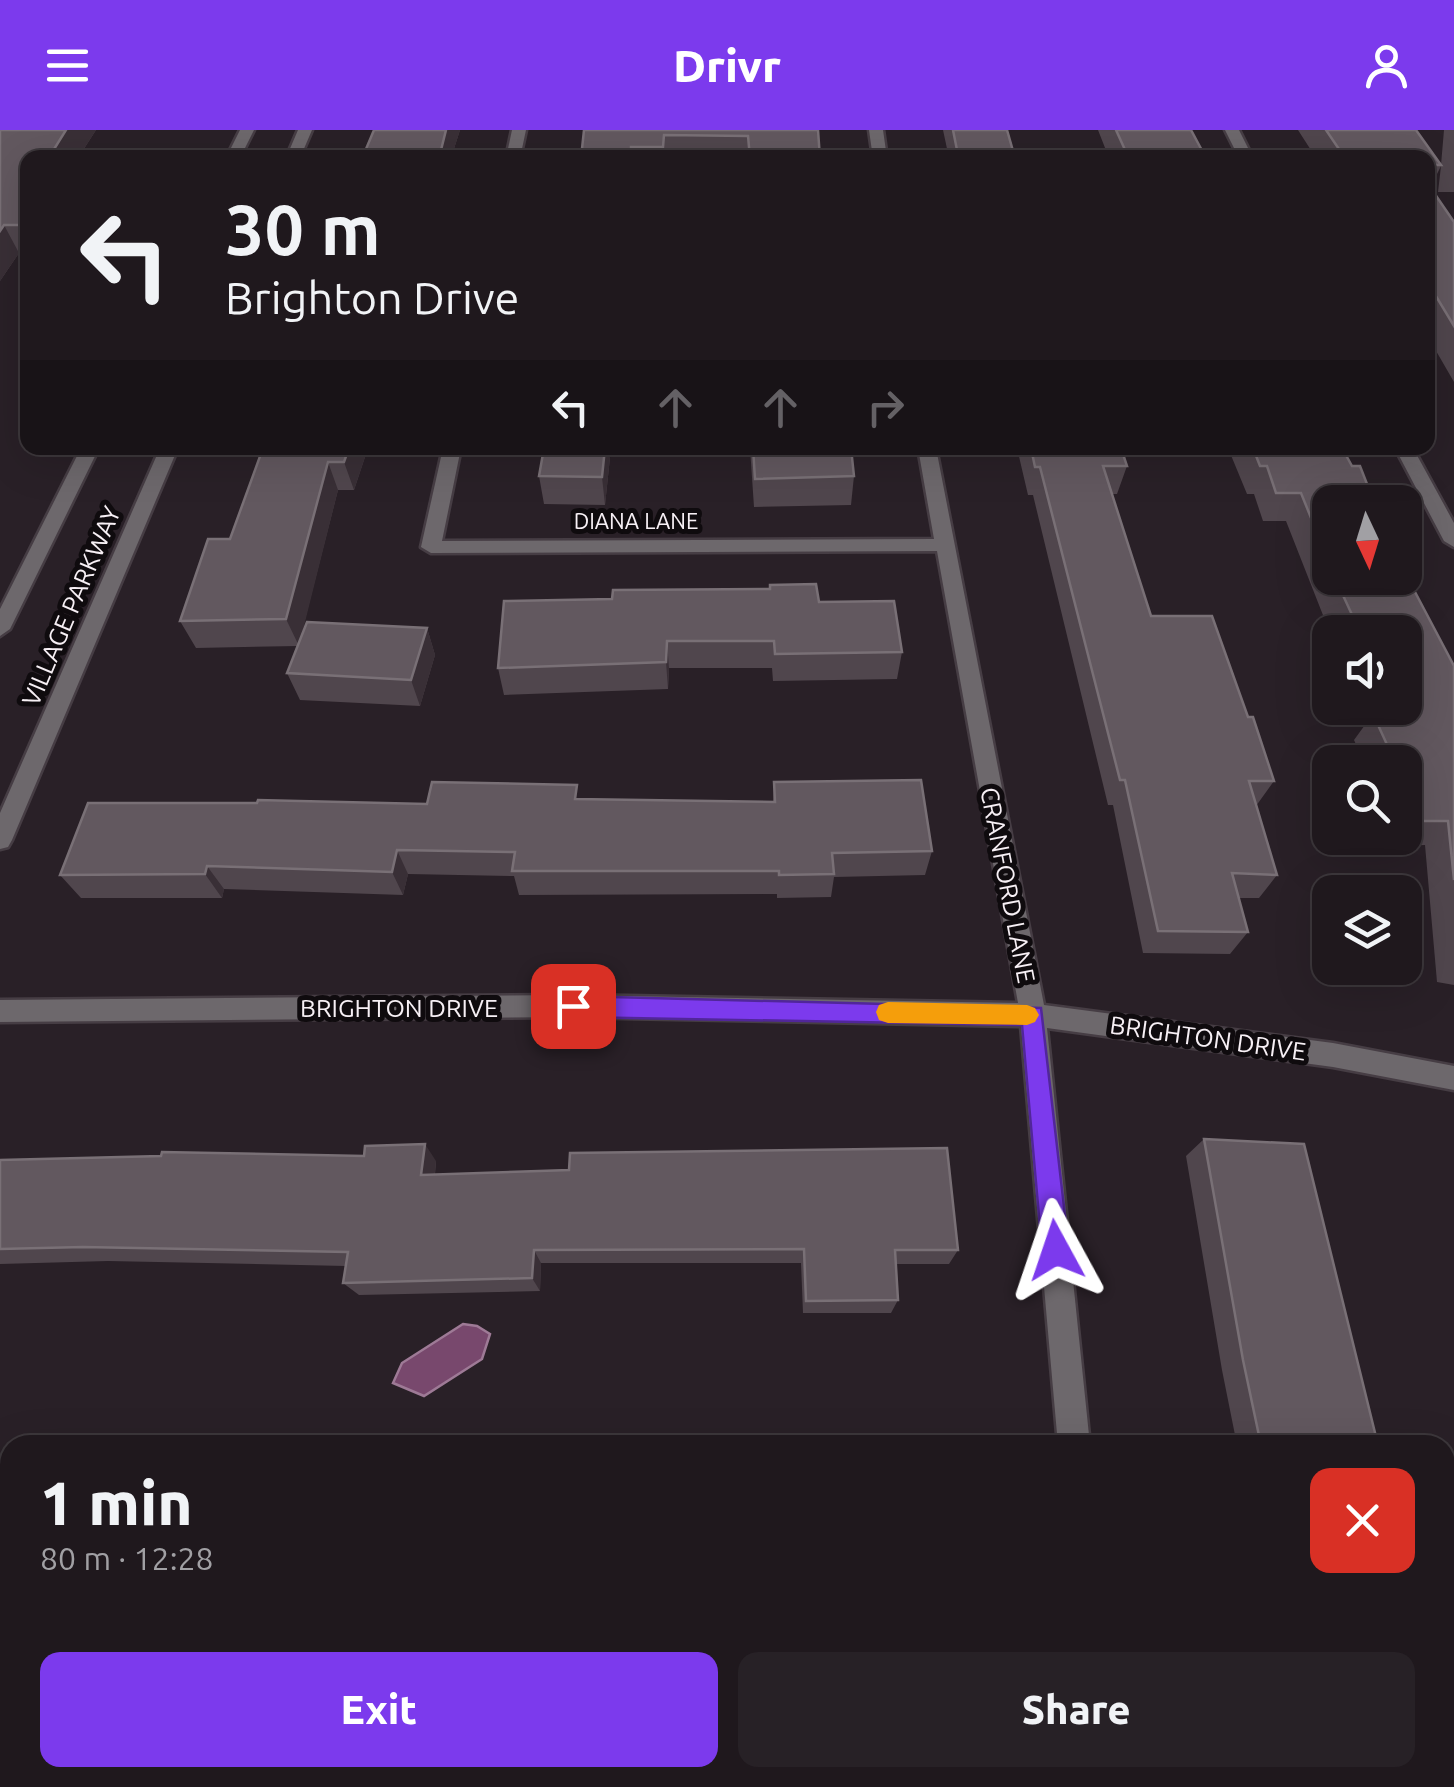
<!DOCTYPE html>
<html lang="en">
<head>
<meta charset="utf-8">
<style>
	:root { --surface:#1f181d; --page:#272126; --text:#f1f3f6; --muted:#a1a0a4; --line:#3c373b; --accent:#7c3aed }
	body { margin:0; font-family:Ubuntu,sans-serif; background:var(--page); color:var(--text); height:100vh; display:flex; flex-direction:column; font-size:38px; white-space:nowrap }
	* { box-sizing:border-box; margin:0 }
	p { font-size:32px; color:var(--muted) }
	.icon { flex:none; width:55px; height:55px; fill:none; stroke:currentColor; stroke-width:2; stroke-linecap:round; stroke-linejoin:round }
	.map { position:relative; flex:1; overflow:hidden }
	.panel { position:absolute; left:0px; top:1305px; width:1455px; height:352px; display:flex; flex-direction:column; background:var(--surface); border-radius:30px 30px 0 0; box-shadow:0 10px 40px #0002,0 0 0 2px var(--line) }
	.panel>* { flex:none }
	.banner { position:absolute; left:20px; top:20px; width:1415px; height:305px; border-radius:20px; box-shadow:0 10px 40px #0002,0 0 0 2px var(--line); background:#1f181d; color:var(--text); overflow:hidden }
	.needle { width:65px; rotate:176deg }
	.tools { position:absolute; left:1312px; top:355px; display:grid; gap:20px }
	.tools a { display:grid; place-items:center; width:110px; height:110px; border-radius:20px; background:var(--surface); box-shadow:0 10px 40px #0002,0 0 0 2px var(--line); font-size:50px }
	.pin { position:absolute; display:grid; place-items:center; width:85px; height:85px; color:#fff; margin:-42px; border-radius:20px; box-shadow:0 5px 15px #0006 }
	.me { position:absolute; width:110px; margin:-55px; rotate:355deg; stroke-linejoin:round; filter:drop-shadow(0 0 8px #0008) }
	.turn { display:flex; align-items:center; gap:35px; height:210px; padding:0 40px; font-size:45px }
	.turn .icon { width:130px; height:130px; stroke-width:2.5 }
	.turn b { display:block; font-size:70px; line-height:85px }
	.lanes { display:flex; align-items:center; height:95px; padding:0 40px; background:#0003; justify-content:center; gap:50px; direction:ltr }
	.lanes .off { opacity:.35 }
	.round { display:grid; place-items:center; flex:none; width:105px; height:105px; border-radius:20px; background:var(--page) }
	.headline { display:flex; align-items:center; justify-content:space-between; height:170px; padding:0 40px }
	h1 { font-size:60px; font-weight:800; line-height:75px }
	.primary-button { display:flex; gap:20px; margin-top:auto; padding:20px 40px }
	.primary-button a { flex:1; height:115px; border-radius:20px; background:var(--accent); color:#fff; font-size:40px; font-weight:800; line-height:115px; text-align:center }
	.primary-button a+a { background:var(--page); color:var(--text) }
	header { display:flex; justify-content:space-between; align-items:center; height:130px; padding:0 40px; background:var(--accent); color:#fff; font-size:45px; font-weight:800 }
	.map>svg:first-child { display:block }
	.water { fill:#78486d; stroke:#9e7a96; stroke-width:2.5 }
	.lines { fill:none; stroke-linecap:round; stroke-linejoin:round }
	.minor-casing { stroke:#463d44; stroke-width:5 }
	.tertiary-casing { stroke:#463d44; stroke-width:5 }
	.minor { fill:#6d686c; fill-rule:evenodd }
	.tertiary { fill:#6d686c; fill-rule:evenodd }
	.wall { fill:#50464d }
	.shaded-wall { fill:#392f36 }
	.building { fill:#62585f; stroke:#797076; stroke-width:2.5 }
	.route { fill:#7c3aed; stroke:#51269a; stroke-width:2.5 }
	.slow { fill:#f59e0b }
	.labels { text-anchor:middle; stroke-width:10; stroke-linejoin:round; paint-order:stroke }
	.far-street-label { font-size:22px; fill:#f7f0f5; stroke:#0f0b0e }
	.street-label { font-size:25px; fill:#f7f0f5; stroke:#0f0b0e }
</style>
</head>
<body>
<header><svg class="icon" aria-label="menu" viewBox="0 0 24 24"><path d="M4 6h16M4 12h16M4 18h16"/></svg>Drivr<svg class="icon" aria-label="person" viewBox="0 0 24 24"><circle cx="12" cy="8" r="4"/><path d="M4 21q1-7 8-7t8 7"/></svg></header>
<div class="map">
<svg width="1454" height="1657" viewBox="0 0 1454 1657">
	<rect width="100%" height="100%" fill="#292027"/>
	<!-- water -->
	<path class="water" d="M463 1194 477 1196 490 1204 482 1229 424 1266 393 1253 402 1233Z"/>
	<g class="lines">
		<defs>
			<path id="minor" d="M512 0H526L520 28H506Z
				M869 0H883L887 28H873Z
				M1225 0H1239L1253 28H1239Z
				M443 318H461L442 411 934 409 918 318H936L1044 875 1333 913 1454 936V960L1333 937 1047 898 1090 1315H1058L1021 896 573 887 0 892V870L573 865 1018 873 937 421 431 423 421 417Z
				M1395 318H1413L1454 393V417L1444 411Z
				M1088 1648H1124L1125 1657H1089Z"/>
			<path id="tertiary" d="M240 0H254L240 28H226Z
				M298 0H312L300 28H286Z
				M81 318H99L10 499 0 506V479Z
				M160 318H178L12 710 8 717 0 719V683Z"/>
		</defs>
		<!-- minor casing -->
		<use href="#minor" class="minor-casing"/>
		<!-- tertiary casing -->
		<use href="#tertiary" class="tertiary-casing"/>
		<!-- minor -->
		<use href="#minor" class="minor"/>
		<!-- tertiary -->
		<use href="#tertiary" class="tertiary"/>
	</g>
	<!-- wall -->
	<path class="wall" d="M0 0H96L78 28H28V123H19L0 151Z
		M374 0H460L451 28H368L366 19Z
		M584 0H818L820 28H581Z
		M943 0H1007L1015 28H949Z
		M1098 0H1191L1206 28H1109Z
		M1298 0H1416L1441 35 1444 0H1454V62H1438L1441 36 1430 58 1454 92V252L1428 207V28H1316Z
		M263 318H368L354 360H338L300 509 427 498 435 525 420 576 300 570 287 543 298 516 196 518 180 491 230 409Z
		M611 318 605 375 544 374 539 346Z
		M750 318H851L854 346 851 375 754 377Z
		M1017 318H1121L1127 336 1117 364H1112L1151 486 1248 587 1274 651 1256 676 1277 745 1259 768H1238L1248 802 1230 824 1143 823 1113 675H1108L1033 365H1028Z
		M1228 318H1342L1330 372V448H1405L1454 536V855L1437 852 1425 715 1400 716 1396 708H1405V632H1364L1354 610 1370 588 1365 578H1405V502L1330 503 1286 391H1263L1254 364H1247Z
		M612 469 819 472 902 522 897 549 773 551 772 538H669L668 559 504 565 498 538Z
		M774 652 932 721 925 745 834 747 831 767 777 768V764L519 765 514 746 408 744 403 765 224 759 222 768H81L60 745 427 674 579 669 773 672Z
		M1204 1009 1378 1315H1237L1222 1240 1186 1026Z
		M0 1030 436 1031 435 1044 958 1120 949 1134H896L898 1170 891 1183H803L801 1133H541L540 1161 359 1165 343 1153 346 1136 108 1131 0 1134Z
		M1339 1648H1445L1454 1657H1340Z"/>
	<!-- shaded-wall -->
	<path class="shaded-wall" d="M66 0H96L78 28H52L51 24Z
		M446 0H460L451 28H439Z
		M28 83V112L19 95Z
		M4 95 19 123 0 151V101Z
		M349 318H368L354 360 344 332Z
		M605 318H611L605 375 602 347Z
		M328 332 338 360 299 516 286 489Z
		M427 498 435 525 420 576 411 550Z
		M667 511 669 538 668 559 666 532Z
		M397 720 408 744 403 765 392 742Z
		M207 736 224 759 222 768 205 744Z
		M425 1014 436 1031 433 1061 421 1045Z
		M534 1120 541 1133 540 1161 532 1148Z"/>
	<!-- building -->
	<path class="building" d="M0 0H66L51 24H70L67 28H28V83L19 95H4L0 101Z
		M374 0H446L439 28H389L392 20 366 19Z
		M584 0H818L820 28H750L748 6 664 5 663 17H631V28H581Z
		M953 0H1007L1015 28H967L966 20H957Z
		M1116 0H1191L1206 28H1140L1138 22H1126Z
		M1326 0H1416L1441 35H1428V28H1345Z
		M1428 54 1454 92V196L1428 153Z
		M263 318H349L344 332H328L286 489 180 491 208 409H230Z
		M544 318H605L602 347 539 346Z
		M753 318H851L854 346 755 349Z
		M1031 318H1121L1127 336H1103L1151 486H1212L1248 587H1253L1274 651H1249L1277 745 1232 743 1248 802 1158 801 1125 650H1120L1040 337H1035Z
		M1253 318H1342L1352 336H1360L1374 372H1330V435L1301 363H1276L1267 336H1260Z
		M1405 443 1454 536V750L1448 691H1422L1405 655V632H1395L1373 584H1400L1397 578H1405V502H1360L1335 448H1405Z
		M816 454 819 472 894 471 902 522 775 524 774 511H667L666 532 498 538 504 471 612 469 613 460 770 459V455Z
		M307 492 427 498 411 550 287 543Z
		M921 650 932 721 832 723 834 744 779 745V741H512L515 722 397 720 392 742 207 736 205 744 60 745 88 673H257L258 670 427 674 432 652 577 655 575 669 775 672 774 652Z
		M1204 1009 1304 1014 1378 1315H1261L1243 1230Z
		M425 1014 421 1045 569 1040 570 1023 947 1018 958 1120H895L898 1170 806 1171 804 1119 534 1120 532 1148 343 1153 348 1122 83 1117 0 1119V1030L161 1026 162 1022 364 1026 365 1016Z
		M0 1383H10V1525L0 1524Z
		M1445 1501H1454V1657H1370L1368 1648H1445Z"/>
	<!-- route -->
	<path class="route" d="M573 866 1041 878 1069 1120 1065 1129 1056 1133 1046 1129 1042 1120 1022 895 573 887 564 884 561 876 564 869Z"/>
	<!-- slow -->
	<path class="slow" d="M888 872 1027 875 1035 878 1039 885 1035 892 1027 895 888 893 879 890 876 882 879 875Z"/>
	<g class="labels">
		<!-- far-street labels -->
		<g class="far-street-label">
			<text x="636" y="399">DIANA LANE</text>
		</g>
		<!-- street labels -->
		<g class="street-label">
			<text transform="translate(71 476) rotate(-67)" y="9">VILLAGE PARKWAY</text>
			<text transform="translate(1008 755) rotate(79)" y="9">CRANFORD LANE</text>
			<text x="399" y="887">BRIGHTON DRIVE</text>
			<text transform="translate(1208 908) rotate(8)" y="9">BRIGHTON DRIVE</text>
		</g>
	</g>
</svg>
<div class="tools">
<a><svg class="needle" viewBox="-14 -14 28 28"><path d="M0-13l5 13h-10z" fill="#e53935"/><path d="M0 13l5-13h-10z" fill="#a1a0a4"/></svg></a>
<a><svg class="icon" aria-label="sound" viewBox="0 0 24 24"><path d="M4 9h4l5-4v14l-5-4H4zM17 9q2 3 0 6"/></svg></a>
<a><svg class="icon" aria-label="search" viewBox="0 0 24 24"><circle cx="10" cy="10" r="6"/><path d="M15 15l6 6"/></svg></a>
<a><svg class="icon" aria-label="layers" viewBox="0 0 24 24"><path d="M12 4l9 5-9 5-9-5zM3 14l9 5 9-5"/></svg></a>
</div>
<div class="pin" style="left:573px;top:876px;background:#d93025"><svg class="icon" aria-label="arrive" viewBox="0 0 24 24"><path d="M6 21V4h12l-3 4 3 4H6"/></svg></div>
<svg class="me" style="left:1056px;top:1120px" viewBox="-20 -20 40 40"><path d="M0-17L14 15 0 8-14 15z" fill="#7c3aed" stroke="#fff" stroke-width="4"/></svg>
<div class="banner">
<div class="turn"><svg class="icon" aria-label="left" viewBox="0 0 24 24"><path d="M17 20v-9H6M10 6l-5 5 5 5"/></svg><div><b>30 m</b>Brighton Drive</div></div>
<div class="lanes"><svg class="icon" aria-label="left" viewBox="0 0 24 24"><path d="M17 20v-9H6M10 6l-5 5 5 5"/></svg><svg class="icon off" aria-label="ahead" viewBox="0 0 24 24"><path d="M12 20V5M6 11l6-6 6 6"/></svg><svg class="icon off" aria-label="ahead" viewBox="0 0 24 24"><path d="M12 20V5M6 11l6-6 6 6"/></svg><svg class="icon off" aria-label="right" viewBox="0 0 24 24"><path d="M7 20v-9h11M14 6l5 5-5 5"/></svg></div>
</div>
<section class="panel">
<div class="headline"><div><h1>1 min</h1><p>80 m · 12:28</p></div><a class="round" style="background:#d93025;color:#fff"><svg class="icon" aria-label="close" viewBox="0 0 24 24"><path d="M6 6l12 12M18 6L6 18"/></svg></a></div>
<div class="primary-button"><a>Exit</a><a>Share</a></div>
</section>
</div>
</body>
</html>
